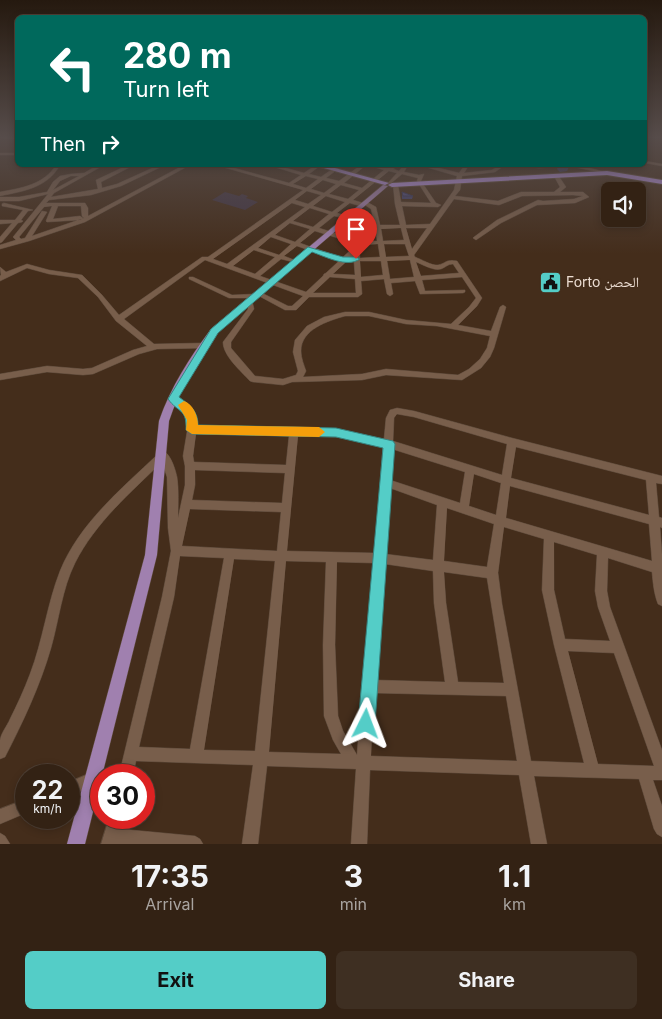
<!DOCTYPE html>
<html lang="en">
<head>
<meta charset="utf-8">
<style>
	:root { --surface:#332214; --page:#3e2f22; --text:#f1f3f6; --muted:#a9a4a0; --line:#4e3f34; --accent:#54cdc7 }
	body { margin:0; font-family:Inter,"Noto Naskh Arabic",sans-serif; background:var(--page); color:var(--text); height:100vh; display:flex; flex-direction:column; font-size:19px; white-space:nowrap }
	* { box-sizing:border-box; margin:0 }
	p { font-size:16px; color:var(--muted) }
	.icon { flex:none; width:28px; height:28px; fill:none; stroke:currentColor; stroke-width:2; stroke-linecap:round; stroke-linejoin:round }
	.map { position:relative; height:844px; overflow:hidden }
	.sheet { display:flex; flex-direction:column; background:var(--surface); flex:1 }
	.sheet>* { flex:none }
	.banner { position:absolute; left:15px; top:15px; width:632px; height:152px; border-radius:8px; box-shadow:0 2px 8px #0003,0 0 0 1px var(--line); background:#00695c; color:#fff; overflow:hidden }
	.controls { position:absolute; left:601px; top:182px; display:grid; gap:10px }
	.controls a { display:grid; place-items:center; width:45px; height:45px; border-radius:8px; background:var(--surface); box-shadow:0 2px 8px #0003,0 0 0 1px var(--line); font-size:25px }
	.speed { position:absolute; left:15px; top:764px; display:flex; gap:10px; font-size:25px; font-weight:700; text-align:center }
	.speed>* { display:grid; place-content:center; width:65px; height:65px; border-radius:50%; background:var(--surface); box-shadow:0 2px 8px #0003,0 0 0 1px var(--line); line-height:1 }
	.speed small { font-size:12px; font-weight:400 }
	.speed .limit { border:8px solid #d22; background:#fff; color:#111 }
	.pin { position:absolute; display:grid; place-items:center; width:42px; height:42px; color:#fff; margin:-51px -21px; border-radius:50% 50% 50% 0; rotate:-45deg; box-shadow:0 0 5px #0007 }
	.pin .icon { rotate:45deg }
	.me { position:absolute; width:55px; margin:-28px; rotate:3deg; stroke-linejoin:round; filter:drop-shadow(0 0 4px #0008) }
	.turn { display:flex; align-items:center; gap:18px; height:105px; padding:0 25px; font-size:22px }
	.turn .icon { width:65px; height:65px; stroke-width:2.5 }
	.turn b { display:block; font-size:35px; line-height:42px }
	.then { display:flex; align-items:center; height:48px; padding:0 25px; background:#0003; gap:10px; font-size:19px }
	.eta { display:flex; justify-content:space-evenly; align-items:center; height:85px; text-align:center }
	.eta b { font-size:30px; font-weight:700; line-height:35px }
	.cta { display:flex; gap:10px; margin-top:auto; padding:10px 25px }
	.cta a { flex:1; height:58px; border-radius:8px; background:var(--accent); color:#111; font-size:20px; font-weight:700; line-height:58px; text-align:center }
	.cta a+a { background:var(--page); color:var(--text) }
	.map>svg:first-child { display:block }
	.education { fill:#423645 }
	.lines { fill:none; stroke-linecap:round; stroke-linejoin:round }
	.minor-casing { stroke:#5c493a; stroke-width:1 }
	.major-casing { stroke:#5c493a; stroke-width:1 }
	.highway-casing { stroke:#5c493a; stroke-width:2 }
	.minor { fill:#785e4b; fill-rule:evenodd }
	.major { fill:#a080af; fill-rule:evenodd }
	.highway { fill:#bb97f2; fill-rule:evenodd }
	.wall { fill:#40406c }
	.building { fill:#4b4a7e; stroke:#343458 }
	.route { fill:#54cdc7; stroke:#378581 }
	.slow { fill:#f59e0b }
	.labels { text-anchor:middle; stroke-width:4; stroke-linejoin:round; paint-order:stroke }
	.far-poi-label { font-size:14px; fill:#ecddd2; stroke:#442d1b; text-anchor:start }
</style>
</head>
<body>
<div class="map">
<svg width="662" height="844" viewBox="0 0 662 844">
	<rect width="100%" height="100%" fill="#442d1b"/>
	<!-- education -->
	<path class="education" d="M225 192 239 196 242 194 248 196 246 198 258 202 245 210 212 200Z"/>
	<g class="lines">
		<defs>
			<path id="minor" d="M0 136 18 137V139L0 138Z
				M0 153H18V155H0Z
				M645 161 662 164V166L645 163Z
				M56 165H60C47 188 24 191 0 196V192C21 188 44 185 56 165Z
				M98 165H104L54 193 51 197 98 189 96 180 128 165H134L101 182 102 188 117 184 159 165H165L121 186 91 195 49 200 46 203H85L88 208V216L184 165H190L85 222 29 241 0 249V245L16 240 13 237 48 194 19 201H0V197H19L47 192 53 182 60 176 71 174 84 173ZM71 176H79L53 190 60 181ZM52 206 46 221 47 222 80 220 83 218 80 216 53 219 58 206H81L82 216 84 218 32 236 47 212 42 211 25 238 21 239 19 237 44 207Z
				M216 165H223L289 183 301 175 268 165H275L304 173 316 165H321L309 174 321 177 338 165H343L326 178 339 181 361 165H366L344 183 362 188 384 170 368 165C374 165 380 168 387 168 391 168 395 165 400 165L393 169 399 171 404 165H408L404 172 419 175 424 174 421 181 436 203 441 205 438 207 402 206 406 225 430 224 454 190 457 176 419 165H427L459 173 465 165H469L464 173 492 170 500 165H505L495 172 462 176 460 190 455 196 498 201 521 192H554L560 187 554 176 556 175H558L566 187 560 192H583L589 197 575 203 537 205 501 223 476 240 473 238 474 237 497 220 538 200 543 201 574 199 583 196 573 195 522 196 499 205 454 199 414 255 415 257C421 259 432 266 438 265 447 263 445 259 457 261L482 298 477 306 458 325 491 331 500 307 503 305 506 307 494 348 490 357 481 368 462 380 386 375 362 380 292 382 283 385 253 382 250 381C241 371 223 356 223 342L248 309 247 301 248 300H252L254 309 231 342V348L255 376 283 379 296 375 298 371 293 352 295 340 307 326 324 317 345 312H369L406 320 451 324 469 307 476 298 462 277 422 280 425 291 465 290V292L463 293 420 294 415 281 391 283 393 294 390 296 387 294 384 279 361 281 362 294 358 297H309L296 310H285L259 296 256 298H229L189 279V277H193L232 295 255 294 256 292H260L288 306H292L303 296 205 260 124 319 154 344 203 343 207 346 206 348 157 349 139 354 93 374 83 375 47 372 0 380V374L47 366 83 369 92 368 133 350 147 346 116 321 98 297 78 278 49 274 27 268 0 281V276L1 275 0 267 6 272 27 264 49 270 82 275 102 295 119 315 202 257H208L303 190ZM389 171 397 173 388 183 390 184 402 174 418 178 417 181 431 203 401 202 398 185 393 184 395 204 400 225H380L376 207 367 202H363V203L353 200ZM306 176 318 179 306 188 293 184ZM323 180 336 184 324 193 311 189ZM341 185 359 190 348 199 329 194ZM307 191 321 195 308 204 295 200ZM326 196 345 202 332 212 313 206ZM292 203 305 207 227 264 213 259ZM350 203 363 207 365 205 371 209 375 227 360 241 319 228 334 216 350 219V217L337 213ZM310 208 329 214 313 227 293 221ZM290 223 310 229 295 242 275 235ZM401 228 404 240 383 241 381 229ZM406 228H427L412 249ZM315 231 357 244 342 258 300 243ZM376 232 377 241H367ZM271 237 291 244 279 255 258 248ZM378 244 380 257 360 258 359 249 363 245ZM384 244H405L409 256 386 257ZM297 246 339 261 326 273 324 274 323 276 306 292 260 276 281 259 297 263V261L284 256ZM254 250 275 257 255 274 233 266ZM410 260 414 277 390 279 387 261ZM360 261H381L383 275 361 277ZM346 262H354L355 275 333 274ZM416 262C424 265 433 271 441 269 446 267 448 264 453 264L459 273 421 276ZM330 277 355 279 356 293H313ZM345 316H369L406 324 437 326 490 336 487 348 480 359 469 369 458 375 386 369 362 374 303 377 306 371C304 365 301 358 301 351 301 329 328 321 345 316Z
				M522 165H578L609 173 607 174 570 166 539 168Z
				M4 203 33 210 28 211 21 220 23 221 22 222 18 223 2 242 0 243V237L12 223 0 224V220H15L23 210 2 206V204Z
				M173 396C186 401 199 411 196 427H294L336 429 384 439 386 418 390 410 397 408 414 411 512 438 662 476V484L656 483 659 517 662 518V528L660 527 662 554V606L658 604C654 594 653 583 652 572L608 558 607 591 610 607 662 750V780H653L662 806V837L657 834 654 829 639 779 534 776 547 844H531L519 775 370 770 367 844H351L356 769 267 766 258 844H242L253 765 136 761 133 775H119L162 597 171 551 168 528 167 477 162 462C131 492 95 523 75 563 62 589 59 620 51 648 40 686 23 722 5 757L0 759C0 753 0 746 0 740 1 733 7 726 10 719 17 705 24 690 30 674 43 640 47 604 60 571 79 524 121 489 157 455L158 450C169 448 175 468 177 477 179 490 178 505 178 518L185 485V466L183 456 189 420 185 412 170 401 169 399ZM397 414 414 417 507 444 502 475 393 441 394 418ZM196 434 289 436 286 465 194 462 193 456ZM298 436 336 437 383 446 375 553 287 551ZM516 447 646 480 649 515 511 478ZM392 449 465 472 460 503 390 480ZM195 470 285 473 282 503 192 500 195 485ZM474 474 501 483 496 515 469 506ZM510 486 649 524 652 561 506 518ZM390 488 437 505 433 560 385 554ZM447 508 494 524 487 567 444 561ZM190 509 281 512 277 551 182 546ZM504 527 544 539 542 590 554 645 584 763 531 761 502 604 498 573ZM554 542 597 555 595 591 598 607 610 641 565 639 554 590ZM180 556 224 558 190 749 139 747 174 597ZM234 559 275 561 255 751 204 750ZM286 561 326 562 323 645 324 716 333 740 341 754 269 752ZM337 562 374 563 362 686 357 755 343 731 338 716 335 645ZM385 564 433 571 434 603 445 682 375 680ZM444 572 487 578 504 683 458 682 446 603ZM568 651 614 653 654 766 598 764ZM374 693 506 696 517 761 371 756Z
				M93 772 98 774 100 779 98 784 69 796V782Z
				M26 799V813L0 824V809Z
				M109 818H123L121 829 195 836 200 839 203 844H101Z
				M0 833 5 836 10 844H0Z"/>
			<path id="major" d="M383 185 388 186 217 333C198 359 179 390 169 421L157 555 85 844H67L145 555 159 421C170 388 190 357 211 329Z"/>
			<path id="highway" d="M313 165H324L389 183 385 185Z
				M607 171 662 180V184L607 175 392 187 388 185 392 183Z"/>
		</defs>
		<!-- minor casing -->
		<use href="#minor" class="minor-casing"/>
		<!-- major casing -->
		<use href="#major" class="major-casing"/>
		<!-- highway casing -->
		<use href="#highway" class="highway-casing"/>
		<!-- minor -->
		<use href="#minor" class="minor"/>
		<!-- major -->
		<use href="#major" class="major"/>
		<!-- highway -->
		<use href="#highway" class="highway"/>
	</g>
	<!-- wall -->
	<path class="wall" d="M559 165H567L569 167 567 171 560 172 557 169Z
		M402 192 413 196 412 199H402Z"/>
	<!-- building -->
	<path class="building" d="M560 165H567L569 167H562Z
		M402 192 413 196H403Z"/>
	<!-- sky -->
	<linearGradient id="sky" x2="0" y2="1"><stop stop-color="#25190f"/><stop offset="0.54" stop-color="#564c4a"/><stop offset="1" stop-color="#564c4a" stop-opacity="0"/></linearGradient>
	<rect width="662" height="254" fill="url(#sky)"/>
	<!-- route -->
	<path class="route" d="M308 247 343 257H356L360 259C347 268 326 257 312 252L218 333 179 397C190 405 198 411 198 425L336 428 393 441 395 444 375 724 373 730 366 733 360 730 358 724 383 448 336 437 192 434 186 430C187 408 178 413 168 399L211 329Z"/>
	<!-- slow -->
	<path class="slow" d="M184 401C193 404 198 416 198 425L319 427 325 432 319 437 192 434 186 430 187 420 178 405Z"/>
	<!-- icons -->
	<defs>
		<symbol id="civic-square" viewBox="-11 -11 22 22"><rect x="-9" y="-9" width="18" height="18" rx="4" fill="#54cdc7" stroke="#442d1b"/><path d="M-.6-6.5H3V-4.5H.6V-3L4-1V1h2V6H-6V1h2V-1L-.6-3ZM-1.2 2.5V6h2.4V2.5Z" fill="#111"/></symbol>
	</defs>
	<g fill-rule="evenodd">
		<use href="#civic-square" x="538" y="270" width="25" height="25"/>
	</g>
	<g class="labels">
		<!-- far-poi labels -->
		<g class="far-poi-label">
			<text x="566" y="287">Forto الحصن</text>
		</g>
	</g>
</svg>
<div class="controls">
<a><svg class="icon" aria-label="sound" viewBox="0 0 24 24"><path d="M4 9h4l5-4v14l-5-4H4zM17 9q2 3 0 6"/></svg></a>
</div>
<div class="speed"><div>22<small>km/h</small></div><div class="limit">30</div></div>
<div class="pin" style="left:356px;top:259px;background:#d93025"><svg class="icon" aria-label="arrive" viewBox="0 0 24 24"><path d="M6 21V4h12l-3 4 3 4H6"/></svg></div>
<svg class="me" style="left:366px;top:724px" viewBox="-20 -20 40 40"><path d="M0-17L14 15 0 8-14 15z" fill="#54cdc7" stroke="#fff" stroke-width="4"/></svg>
<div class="banner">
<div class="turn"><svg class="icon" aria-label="left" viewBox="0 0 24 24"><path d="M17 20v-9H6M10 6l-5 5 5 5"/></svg><div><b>280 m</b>Turn left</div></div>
<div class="then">Then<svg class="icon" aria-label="right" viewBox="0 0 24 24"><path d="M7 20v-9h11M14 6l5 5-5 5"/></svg></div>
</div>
</div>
<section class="sheet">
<div class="eta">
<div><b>17:35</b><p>Arrival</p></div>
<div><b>3</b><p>min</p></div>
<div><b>1.1</b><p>km</p></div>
</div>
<div class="cta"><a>Exit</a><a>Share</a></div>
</section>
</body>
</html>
